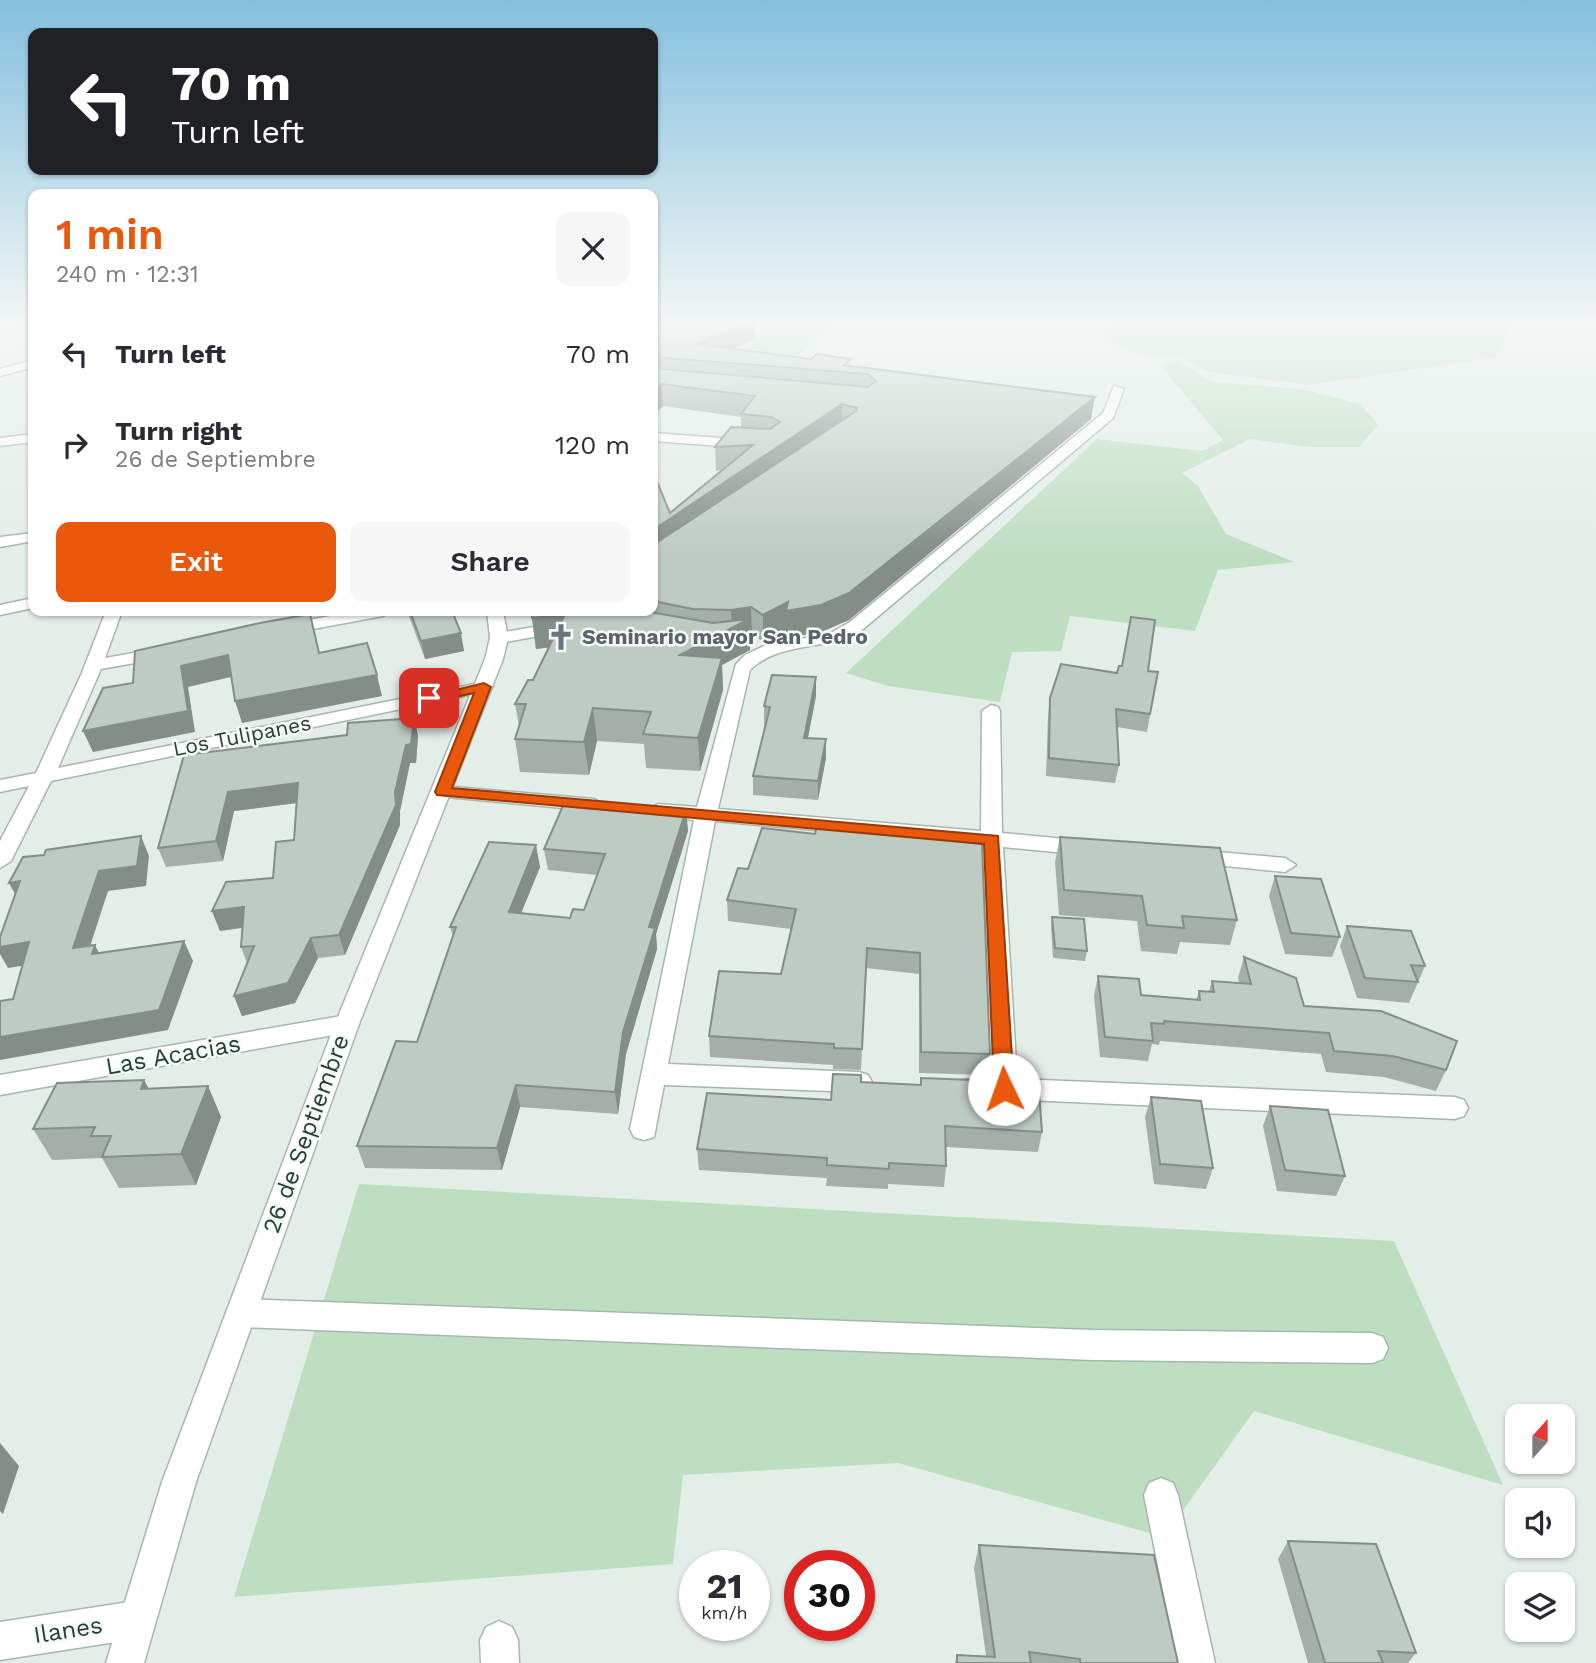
<!DOCTYPE html>
<html lang="en">
<head>
<meta charset="utf-8">
<style>
	:root { --surface:#fff; --page:#f7f7f7; --text:#2b2b33; --muted:#7c7c81; --accent:#ea580c }
	body { margin:0; font-family:"Work Sans",sans-serif; background:var(--page); color:var(--text); height:100vh; display:flex; flex-direction:column; font-size:26px; white-space:nowrap }
	* { box-sizing:border-box; margin:0 }
	p { font-size:23px; color:var(--muted) }
	.icon { flex:none; width:38px; height:38px; fill:none; stroke:currentColor; stroke-width:2; stroke-linecap:round; stroke-linejoin:round }
	.map { position:relative; flex:1; overflow:hidden }
	.panel { position:absolute; left:28px; top:189px; width:630px; height:427px; display:flex; flex-direction:column; background:var(--surface); border-radius:14px; box-shadow:0 2px 5px #0004 }
	.panel>* { flex:none }
	.hud { position:absolute; left:28px; top:28px; width:630px; height:147px; border-radius:14px; box-shadow:0 2px 5px #0004; background:#202124; color:#fff; overflow:hidden }
	.needle { width:46px; rotate:21deg }
	.buttons { position:absolute; left:1505px; top:1404px; display:grid; gap:14px }
	.buttons a { display:grid; place-items:center; width:70px; height:70px; border-radius:14px; background:var(--surface); box-shadow:0 2px 5px #0004; font-size:35px }
	.speed { position:absolute; left:679px; top:1550px; display:flex; gap:14px; font-size:35px; font-weight:700; text-align:center }
	.speed>* { display:grid; place-content:center; width:91px; height:91px; border-radius:50%; background:var(--surface); box-shadow:0 2px 5px #0004; line-height:1 }
	.speed small { font-size:18px; font-weight:400 }
	.speed .limit { border:10px solid #d22; background:#fff; color:#111 }
	.pin { position:absolute; display:grid; place-items:center; width:60px; height:60px; color:#fff; margin:-30px; border-radius:14px; box-shadow:0 4px 10px #0006 }
	.me { position:absolute; width:77px; margin:-38px; rotate:357deg; stroke-linejoin:round; filter:drop-shadow(0 0 5px #0008) }
	.turn { display:flex; align-items:center; gap:24px; height:147px; padding:0 28px; font-size:32px }
	.turn .icon { width:91px; height:91px; stroke-width:2.5 }
	.turn b { display:block; font-size:49px; line-height:60px }
	.round { display:grid; place-items:center; flex:none; width:74px; height:74px; border-radius:14px; background:var(--page) }
	.summary { display:flex; align-items:center; justify-content:space-between; height:119px; padding:0 28px }
	h1 { font-size:42px; font-weight:600; line-height:52px; color:var(--accent) }
	.cta { display:flex; gap:14px; margin-top:auto; padding:14px 28px }
	.cta a { flex:1; height:80px; border-radius:14px; background:var(--accent); color:#fff; font-size:28px; font-weight:600; line-height:80px; text-align:center }
	.cta a+a { background:var(--page); color:var(--text) }
	ul { padding:0; list-style:none }
	li { display:flex; align-items:center; gap:21px; height:91px; padding:0 28px }
	li div { flex:1 }
	li b { display:block; font-size:26px }
	li em { font-style:normal }
	.map>svg:first-child { display:block }
	.green { fill:#bedec1 }
	.lines { fill:none; stroke-linecap:round; stroke-linejoin:round }
	.minor-casing { stroke:#a7b6ae; stroke-width:3 }
	.tertiary-casing { stroke:#a7b6ae; stroke-width:3 }
	.minor { fill:#fff; fill-rule:evenodd }
	.tertiary { fill:#fff; fill-rule:evenodd }
	.wall { fill:#a3afa8 }
	.shaded-wall { fill:#848e88 }
	.building { fill:#bdcbc3; stroke:#848e88; stroke-width:2 }
	.route { fill:#ea580c; stroke:#983908; stroke-width:2 }
	.labels { text-anchor:middle; stroke-width:5; stroke-linejoin:round; paint-order:stroke }
	.worship-label { font-size:21px; font-weight:bold; fill:#5b616d; stroke:#f5faf7; text-anchor:start }
	.street-label { font-size:21px; fill:#244033; stroke:#f5faf7 }
	.near-street-label { font-size:24px; fill:#244033; stroke:#f5faf7 }
</style>
</head>
<body>
<div class="map">
<svg width="1596" height="1663" viewBox="0 0 1596 1663">
	<rect width="100%" height="100%" fill="#e4eee8"/>
	<!-- green -->
	<path class="green" d="M758 323H836L793 360 736 351 765 325Z
		M1113 323H1513L1496 357 1308 385 1208 372 1183 357 1143 355 1099 338Z
		M1179 362 1212 382 1302 389 1361 404 1378 425 1359 447H1309L1250 439 1182 473 1198 486 1226 534 1294 562 1218 570 1195 631 1070 616 1061 651 1012 652 1000 702 888 686 846 673 1097 439 1202 451 1223 440 1160 365Z
		M359 1184 1394 1241 1503 1485 1254 1411 1164 1537 898 1463 683 1475 673 1564 234 1597Z"/>
	<g class="lines">
		<defs>
			<path id="minor" d="M33 360V367L0 376V369Z
				M1114 386 1124 389 1113 418 862 630C827 652 781 640 750 670L718 809 981 831 982 711 991 705 998 707 1000 711 1002 833 1086 841 1097 848 1086 855 1003 847 1017 1079 1455 1097 1464 1100 1468 1108 1464 1116 1455 1119 1004 1099 963 1094 959 1087 963 1080 990 1077 982 845 715 821 668 1064 859 1072 868 1075 872 1082 868 1089 859 1092 664 1085 654 1137 644 1140 634 1137 630 1129 694 820 658 816 648 810 658 804 697 807 736 664 745 655 766 645 829 634 850 622 1103 413Z
				M653 433 748 440 755 444 748 448 653 441Z
				M33 434V442L0 446V438Z
				M33 533V541L0 547V537Z
				M33 598V608L0 615V605Z
				M106 611H122L105 658 162 648 171 653 162 658 101 669 58 768 484 682 493 687 484 692 51 781 11 861 0 868V841L29 786 0 792V780L36 773 81 675Z
				M358 611H391L383 616 286 634 278 629 286 624Z
				M562 622 570 627 568 631 499 643 490 638 499 633Z
				M443 786 594 799 604 805 594 811 436 796 433 792Z
				M1195 850 1285 858 1296 865 1285 872 1187 862 1184 857 1187 852Z
				M347 1015 356 1017 359 1024 356 1031 0 1095V1075Z
				M241 1299 1093 1330 1372 1333 1383 1337 1388 1348 1383 1359 1372 1363 1093 1360 241 1327 230 1323 226 1313 230 1303Z
				M1161 1478 1173 1483 1178 1495 1215 1663H1177L1144 1495 1149 1483Z
				M135 1601 148 1607 154 1620 148 1633 135 1639 0 1660V1622Z
				M499 1621 512 1627 518 1640 519 1663H481L480 1640 486 1627Z"/>
			<path id="tertiary" d="M487 611H503L508 638 503 659 359 1024 196 1482 144 1663H106L162 1482 335 1024 485 659 490 638Z"/>
		</defs>
		<!-- minor casing -->
		<use href="#minor" class="minor-casing"/>
		<!-- tertiary casing -->
		<use href="#tertiary" class="tertiary-casing"/>
		<!-- minor -->
		<use href="#minor" class="minor"/>
		<!-- tertiary -->
		<use href="#tertiary" class="tertiary"/>
	</g>
	<!-- wall -->
	<path class="wall" d="M653 323H755V339L733 349 851 366 1091 419 849 620 821 632 786 638V630L763 642 752 634 750 635V650L722 665 723 690 700 771 646 768 644 744 597 741 589 775 520 772 515 739 519 726 515 704 533 680 549 647 536 649 531 611H653V472L670 513 721 470 716 471 715 447 741 427V417L663 406 653 416Z
		M407 611H452L464 651 425 659Z
		M1148 671 1158 672 1147 732 1117 727 1119 765 1115 783 1046 776 1048 716 1050 698 1117 673Z
		M816 696 808 738 826 758 818 800 753 795V776L765 725H764V706Z
		M414 718 418 736 416 763H410L400 811V825L345 955 318 958 295 1003 242 1016 234 996 247 963 241 947 242 928 220 931 212 911 273 878 294 840 297 803 234 811 223 861 166 867 158 848 347 735Z
		M686 810 688 831 656 934 657 949 626 1054 618 1114 520 1107 502 1170 365 1168 357 1146 417 1042 453 937 450 927 540 867 521 913 570 918 584 910 597 875 548 870 544 849Z
		M862 831 990 1054 987 1075 919 1073V974L866 968 861 1070 833 1069V1065L710 1057 709 1036 781 974 791 929 728 921 727 900 748 869 815 834Z
		M1060 837 1237 920 1230 945 1180 942 1177 954 1141 951 1137 921 1059 915 1055 862Z
		M1275 876 1340 937 1332 957 1285 954 1269 896Z
		M1052 917 1087 951 1085 961 1053 958 1051 927Z
		M1347 926 1425 966 1409 1003 1357 998 1340 946Z
		M1244 957 1304 1006 1446 1070 1436 1091 1384 1077 1326 1072 1321 1054 1160 1041 1159 1045 1152 1044 1148 1061 1100 1057 1094 996 1098 976 1141 995 1196 1000 1199 991H1209L1212 981 1239 983 1238 978Z
		M921 1078 1001 1090 1042 1132 1038 1152 946 1147V1166L944 1187 888 1184V1189L826 1186 827 1178 699 1170 697 1149 831 1100 861 1082 921 1085Z
		M144 1080 149 1089 208 1086 221 1117 196 1185 119 1188 102 1158 52 1160 33 1129Z
		M1151 1097 1213 1168 1206 1189 1154 1184 1145 1117Z
		M1270 1106 1345 1176 1336 1196 1277 1191 1263 1126Z
		M1288 1541 1416 1653 1408 1663H1308L1278 1559Z
		M979 1545 1178 1663H955L957 1655 986 1656 974 1568Z"/>
	<!-- shaded-wall -->
	<path class="shaded-wall" d="M745 323H755V339L705 361 696 344Z
		M662 384 663 406 653 416V392Z
		M1095 397 1091 419 849 620 821 632 786 638V630L763 642V615L788 602Z
		M842 404V427L653 557V530Z
		M751 607 752 634 750 635V650L722 665 723 690 700 771 698 738 680 655 732 628 731 610Z
		M565 614 569 645 536 649 532 618Z
		M461 633 464 651 425 659 421 641Z
		M228 655 235 676 188 687 195 732 93 752 83 731 181 666Z
		M377 675 382 696 242 723 235 701Z
		M816 677V696L804 757V738Z
		M593 708 597 741 589 775 584 742Z
		M414 718 418 736 416 763H410L400 811V825L345 955 339 935 395 792 406 745Z
		M826 739V758L818 800V781Z
		M298 783 304 802 234 811 223 861 216 841 228 792Z
		M686 810 688 831 656 934 657 949 626 1054 618 1114 615 1092 623 1032 649 927Z
		M141 836 149 856 146 886 108 891 83 968 73 948 99 871Z
		M536 845 540 867 513 933 509 912Z
		M20 881V903L9 883Z
		M244 907 252 926 220 931 212 911Z
		M311 938 318 958 295 1003 242 1016 234 996Z
		M184 941 193 961 168 1030 0 1060V1037Z
		M29 942 40 963 8 968 0 954V947Z
		M95 945 105 965 92 954Z
		M144 1080 160 1111 141 1089Z
		M516 1085 520 1107 502 1170 497 1148Z
		M208 1086 221 1117 196 1185 181 1154Z
		M0 1443 19 1466 3 1514 0 1511Z"/>
	<!-- building -->
	<path class="building" d="M653 323H745L696 344 811 359 817 354 851 359 844 365 1095 397 849 593 821 605 786 611 788 602 763 615 751 607 731 610 693 609 653 601V545L856 411 857 408 842 404 653 530V472L670 513 753 445 715 447 731 427 770 429 780 422 771 417 741 414 755 396 662 384 653 392V368L868 387 876 381 868 374 653 357Z
		M410 611H452L461 633 421 641Z
		M531 611H644L713 623 749 619 680 655 722 658 698 738 643 734 651 712 593 708 584 742 515 739 526 704H515L528 680H533L565 614 532 618Z
		M310 614 319 653 367 643 377 675 235 701 228 655 181 666 188 711 83 731 103 688 133 683 135 651 260 623Z
		M1131 617 1155 620 1148 671 1158 672 1150 714 1116 709 1119 765 1049 758 1050 698 1061 664 1117 673 1119 666H1122Z
		M772 675 816 677 804 738 826 739 818 781 753 776 770 707 764 706Z
		M414 718 411 744 406 745 395 792 396 805 339 935 311 938 288 983 234 996 254 946 241 947 244 907 212 911 226 882 273 878 276 842 294 840 298 783 228 792 216 841 158 848 184 755 347 735 348 723Z
		M565 801 686 810 649 927 655 928 623 1032 615 1092 516 1085 497 1148 357 1146 396 1041 417 1042 456 927H450L489 842 536 845 509 912 570 918 573 909 584 910 605 854 544 849Z
		M818 822 862 826 861 831 982 844 990 1054 921 1052 920 953 867 948 862 1049 834 1048V1044L709 1036 719 971 781 974 796 909 727 900 738 868 748 869 762 828 815 834Z
		M141 836 137 866 99 871 73 948 95 945 92 954 184 941 159 1010 0 1037V1001L13 999 29 942 0 947V937L20 881 9 883 23 857 44 855 46 850Z
		M1060 837 1220 848 1237 920 1182 916 1184 928 1147 925 1142 896 1064 890Z
		M1275 876 1321 879 1340 937 1291 933Z
		M1052 917 1084 919 1087 951 1055 948Z
		M1347 926 1411 931 1425 966 1411 965 1418 982 1365 978Z
		M1244 957 1296 978 1304 1006 1381 1011 1457 1041 1446 1070 1393 1056 1334 1051 1329 1033 1164 1021V1024L1151 1023 1153 1041 1105 1037 1098 976 1139 979 1141 995 1200 1000 1199 991 1214 992 1212 981 1251 984Z
		M833 1074 861 1075V1082L921 1085V1078L1000 1081 1001 1090 1039 1092 1042 1132 945 1126 946 1166 889 1163V1169L827 1165V1158L697 1149 707 1093 831 1100Z
		M144 1080 141 1089 208 1086 181 1154 102 1157 111 1136H91L95 1127 33 1129 57 1083Z
		M1151 1097 1201 1101 1213 1168 1160 1164Z
		M1270 1106 1328 1110 1345 1176 1285 1170Z
		M1288 1541 1376 1544 1416 1653 1378 1651 1383 1663H1325Z
		M979 1545 1154 1555 1178 1663H1080V1659L1029 1652 1031 1663H957V1655L995 1657Z"/>
	<!-- sky -->
	<linearGradient id="sky" x2="0" y2="1"><stop stop-color="#83c0df"/><stop offset="0.58" stop-color="#f3f7f5"/><stop offset="1" stop-color="#f3f7f5" stop-opacity="0"/></linearGradient>
	<rect width="1596" height="555" fill="url(#sky)"/>
	<!-- route -->
	<path class="route" d="M484 683 491 687 452 788 998 836 1014 1089 1011 1094H997L994 1089 984 844 437 795 435 792 474 693 429 703 422 698Z"/>
	<!-- icons -->
	<defs>
		<symbol id="church-bare" viewBox="-9 -9 18 18"><path d="M-1.2-6h2.4v3.5h3.3v2.4h-3.3V6h-2.4V-.1h-3.3v-2.4h3.3Z" fill="#6b7280" stroke="#f5faf7" stroke-width="2.5" paint-order="stroke"/></symbol>
	</defs>
	<g fill-rule="evenodd">
		<use href="#church-bare" x="542" y="618" width="38" height="38"/>
	</g>
	<g class="labels">
		<!-- worship labels -->
		<g class="worship-label">
			<text x="582" y="644">Seminario mayor San Pedro</text>
		</g>
		<!-- street labels -->
		<g class="street-label">
			<text transform="translate(242 736) rotate(-11)" y="7">Los Tulipanes</text>
		</g>
		<!-- near-street labels -->
		<g class="near-street-label">
			<text transform="translate(173 1055) rotate(-10)" y="8">Las Acacias</text>
			<text transform="translate(306 1134) rotate(-70)" y="8">26 de Septiembre</text>
			<text transform="translate(68 1630) rotate(-9)" y="8">Ilanes</text>
		</g>
	</g>
</svg>
<div class="buttons">
<a><svg class="needle" viewBox="-14 -14 28 28"><path d="M0-13l5 13h-10z" fill="#e53935"/><path d="M0 13l5-13h-10z" fill="#7c7c81"/></svg></a>
<a><svg class="icon" aria-label="sound" viewBox="0 0 24 24"><path d="M4 9h4l5-4v14l-5-4H4zM17 9q2 3 0 6"/></svg></a>
<a><svg class="icon" aria-label="layers" viewBox="0 0 24 24"><path d="M12 4l9 5-9 5-9-5zM3 14l9 5 9-5"/></svg></a>
</div>
<div class="speed"><div>21<small>km/h</small></div><div class="limit">30</div></div>
<div class="pin" style="left:429px;top:698px;background:#d93025"><svg class="icon" aria-label="arrive" viewBox="0 0 24 24"><path d="M6 21V4h12l-3 4 3 4H6"/></svg></div>
<svg class="me" style="left:1004px;top:1089px" viewBox="-20 -20 40 40"><circle r="19" fill="#fff"/><path d="M0-13L10 11 0 6-10 11z" fill="#ea580c"/></svg>
<div class="hud">
<div class="turn"><svg class="icon" aria-label="left" viewBox="0 0 24 24"><path d="M17 20v-9H6M10 6l-5 5 5 5"/></svg><div><b>70 m</b>Turn left</div></div>
</div>
<section class="panel">
<div class="summary"><div><h1>1 min</h1><p>240 m · 12:31</p></div><a class="round"><svg class="icon" aria-label="close" viewBox="0 0 24 24"><path d="M6 6l12 12M18 6L6 18"/></svg></a></div>
<ul>
<li><svg class="icon" aria-label="left" viewBox="0 0 24 24"><path d="M17 20v-9H6M10 6l-5 5 5 5"/></svg><div><b>Turn left</b></div><em>70 m</em></li>
<li><svg class="icon" aria-label="right" viewBox="0 0 24 24"><path d="M7 20v-9h11M14 6l5 5-5 5"/></svg><div><b>Turn right</b><p>26 de Septiembre</p></div><em>120 m</em></li>
</ul>
<div class="cta"><a>Exit</a><a>Share</a></div>
</section>
</div>
</body>
</html>
